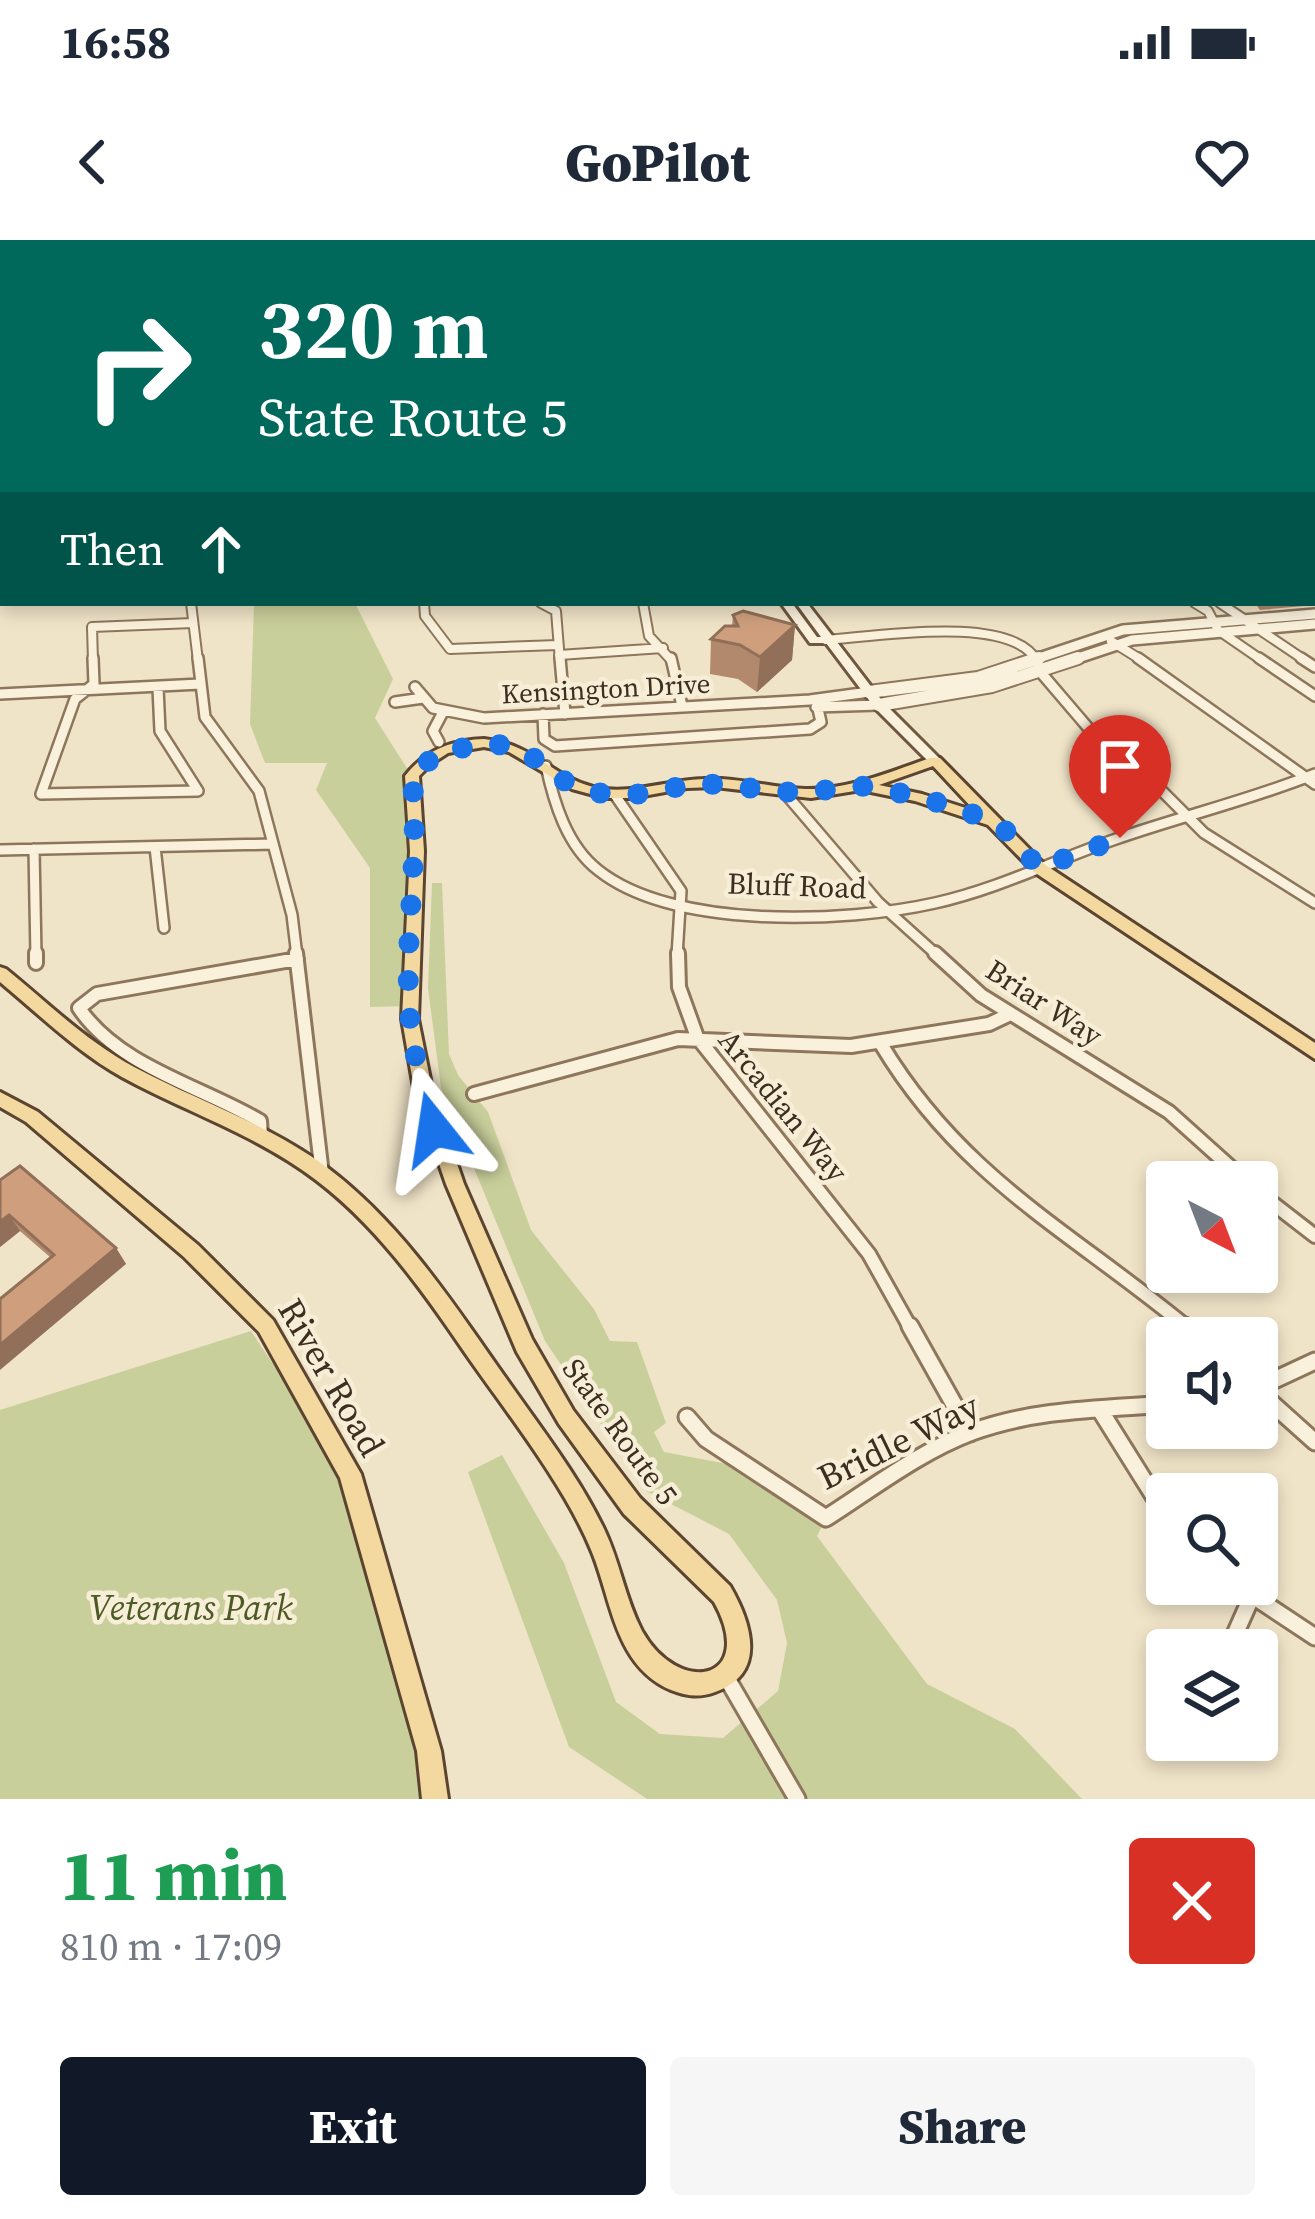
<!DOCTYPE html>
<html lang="en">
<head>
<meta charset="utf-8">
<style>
	:root { --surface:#fff; --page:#f6f6f7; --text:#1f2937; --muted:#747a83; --accent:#111827 }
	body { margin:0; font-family:"Source Serif 4",serif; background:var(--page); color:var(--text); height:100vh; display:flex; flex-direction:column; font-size:45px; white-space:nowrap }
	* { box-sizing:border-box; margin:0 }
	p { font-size:39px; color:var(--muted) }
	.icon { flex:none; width:66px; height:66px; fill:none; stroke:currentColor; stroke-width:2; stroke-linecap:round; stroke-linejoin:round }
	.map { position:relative; height:1559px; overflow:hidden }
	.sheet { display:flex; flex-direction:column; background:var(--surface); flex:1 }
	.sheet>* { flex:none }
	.banner { position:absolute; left:0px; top:0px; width:1317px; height:366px; box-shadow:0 6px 18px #0003; background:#00695c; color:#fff; overflow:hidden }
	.needle { width:78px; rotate:138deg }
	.fabs { position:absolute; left:1146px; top:921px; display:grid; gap:24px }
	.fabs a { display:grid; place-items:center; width:132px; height:132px; border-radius:12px; background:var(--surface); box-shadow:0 6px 18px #0003; font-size:60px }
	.pin { position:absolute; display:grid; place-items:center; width:102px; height:102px; color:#fff; margin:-123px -51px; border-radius:50% 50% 50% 0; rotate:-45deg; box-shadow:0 0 12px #0007 }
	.pin .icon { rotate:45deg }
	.me { position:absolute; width:132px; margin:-66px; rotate:345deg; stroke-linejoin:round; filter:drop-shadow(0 0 9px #0008) }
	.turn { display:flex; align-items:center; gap:42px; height:252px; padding:0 60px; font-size:54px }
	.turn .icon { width:156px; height:156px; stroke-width:2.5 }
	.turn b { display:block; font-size:84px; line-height:102px }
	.then { display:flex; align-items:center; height:114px; padding:0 60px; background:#0003; gap:24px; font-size:45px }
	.round { display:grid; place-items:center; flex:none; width:126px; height:126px; border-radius:12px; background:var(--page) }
	.overview { display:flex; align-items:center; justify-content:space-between; height:204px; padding:0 60px }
	h1 { font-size:72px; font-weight:800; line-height:90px; color:#1e9e55 }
	.cta { display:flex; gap:24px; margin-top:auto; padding:24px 60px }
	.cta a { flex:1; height:138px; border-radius:12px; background:var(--accent); color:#fff; font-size:48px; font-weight:800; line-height:138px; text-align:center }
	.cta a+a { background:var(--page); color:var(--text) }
	.status { display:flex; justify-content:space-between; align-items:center; height:84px; padding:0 60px; background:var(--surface); direction:ltr }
	.status svg { height:33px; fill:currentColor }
	header { display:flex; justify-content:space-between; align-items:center; height:156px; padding:0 60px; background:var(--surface); font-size:54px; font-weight:800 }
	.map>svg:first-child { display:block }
	.green { fill:#c9cf9b }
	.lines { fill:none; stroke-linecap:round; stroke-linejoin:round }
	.minor-far4-casing { stroke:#8d765c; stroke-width:9 }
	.minor-far3-casing { stroke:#8d765c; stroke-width:12 }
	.minor-far2-casing { stroke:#8d765c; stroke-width:14 }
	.minor-far1-casing { stroke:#8d765c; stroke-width:18 }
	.minor-casing { stroke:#8d765c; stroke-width:21 }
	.tertiary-far1-casing { stroke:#8d765c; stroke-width:14 }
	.tertiary-casing { stroke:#8d765c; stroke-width:16 }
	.secondary-casing { stroke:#6f573f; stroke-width:6 }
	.primary-casing { stroke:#5b4430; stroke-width:6 }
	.minor-far4 { stroke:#faf1dc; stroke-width:6 }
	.minor-far3 { stroke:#faf1dc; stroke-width:8 }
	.minor-far2 { stroke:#faf1dc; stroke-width:9 }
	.minor-far1 { stroke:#faf1dc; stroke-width:12 }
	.minor { stroke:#faf1dc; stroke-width:15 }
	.tertiary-far1 { stroke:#faf1dc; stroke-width:9 }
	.tertiary { stroke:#faf1dc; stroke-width:12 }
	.secondary { fill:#faf1dc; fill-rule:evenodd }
	.primary { fill:#f3d9a0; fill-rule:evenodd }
	.wall { fill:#b2896c }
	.shaded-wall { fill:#916f58 }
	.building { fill:#cf9f7d; stroke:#916f58; stroke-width:3 }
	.route { stroke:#1a73e8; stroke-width:21; stroke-dasharray:0 37.8 }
	.labels { text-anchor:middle; stroke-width:9; stroke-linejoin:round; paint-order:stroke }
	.far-street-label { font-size:27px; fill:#3d2e20; stroke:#f7eed8 }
	.street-label { font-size:30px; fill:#3d2e20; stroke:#f7eed8 }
	.near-street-label { font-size:36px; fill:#3d2e20; stroke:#f7eed8 }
	.near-park-label { font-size:36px; font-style:italic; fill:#4d5a26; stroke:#f7eed8 }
</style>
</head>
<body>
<div class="status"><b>16:58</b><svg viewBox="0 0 49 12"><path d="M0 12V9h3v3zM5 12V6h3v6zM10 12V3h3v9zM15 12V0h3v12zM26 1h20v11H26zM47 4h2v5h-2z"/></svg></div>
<header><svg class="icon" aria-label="back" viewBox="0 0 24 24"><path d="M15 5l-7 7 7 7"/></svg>GoPilot<svg class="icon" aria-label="heart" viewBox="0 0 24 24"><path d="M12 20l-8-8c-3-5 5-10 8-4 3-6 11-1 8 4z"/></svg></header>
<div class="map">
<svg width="1315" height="1559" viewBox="0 0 1315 1559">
	<rect width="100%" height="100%" fill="#f0e4c8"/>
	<!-- green -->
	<path class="green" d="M254 363H355L393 439 375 478 412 536 410 766 370 767V628L316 550 327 523H265L250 484Z
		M432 643H442L449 814 458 835 488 872 531 990 594 1069 610 1101 637 1102 666 1183 654 1192 664 1212 749 1228 826 1278 817 1296 927 1444 1015 1489 1082 1559H647L569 1507 468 1232 502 1215 564 1323 616 1462 660 1494 723 1498 778 1451 787 1403 777 1360 729 1294 646 1251 545 1101 441 848 428 748Z
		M251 1091 354 1246 386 1355 423 1559H0V1170Z"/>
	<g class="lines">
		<defs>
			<path id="minor-far4" d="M351 3 443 0
				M1084 3 1171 0"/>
			<path id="minor-far3" d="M191 363 198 421
				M424 363 425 376 450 409 558 405
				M541 363 556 371 560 421
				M643 363 649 396 672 421
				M1195 363 1208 371 1218 390 1263 421
				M1220 363 1306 421
				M826 400C873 397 1011 373 1037 421
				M1111 401 1143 421
				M559 415 663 408
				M93 421 92 387 193 383"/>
			<path id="minor-far2" d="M93 418 94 444 75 459 41 554 198 551 160 491 158 448
				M198 418 205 477 259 551 292 675 297 716
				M560 418 565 474
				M671 418 682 466
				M1035 418 1043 435 1090 490 1147 536 1204 593 1315 663
				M1138 418 1315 544
				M1259 418 1315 456
				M1301 418 1315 427
				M415 447 433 468 484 478 810 460 869 452
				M0 454 200 444
				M395 462 423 458
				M816 467 879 465
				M543 474 544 499 555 506 810 489 821 482 818 469
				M439 502 433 491 443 472
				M546 526C554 563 567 606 598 630 673 690 846 683 935 663 998 649 1055 620 1116 599 1182 576 1250 560 1315 534
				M784 552 878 662 938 716
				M615 555 681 651 677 716
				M155 607 164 688
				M34 609 36 716
				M0 610 272 604"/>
			<path id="minor-far1" d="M36 713V723
				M296 713 322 934
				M678 713 679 747 697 797 869 1014 911 1089
				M935 713 981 755 1169 872 1247 942
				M881 804C962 939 1072 992 1189 1089
				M474 854 678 799 851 806 989 784 1008 775
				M261 896 260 881C201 846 119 827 79 768L97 754 297 719
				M1257 951 1315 996"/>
			<path id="minor" d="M910 1086 970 1193
				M1185 1086 1199 1098
				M1257 1148 1315 1121
				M1257 1150 1315 1202
				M1100 1170 1167 1277
				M687 1177 706 1199 826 1278C873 1248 919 1212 972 1192 1034 1169 1102 1169 1167 1164
				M1235 1344 1315 1397
				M1228 1410 1252 1356
				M725 1435 797 1559"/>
			<path id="tertiary-far1" d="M1030 421 1123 390 1315 374
				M1069 421 1132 400 1315 384"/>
			<path id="tertiary" d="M869 452 978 438 1039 418
				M879 465 992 446 1078 418"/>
			<path id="secondary" d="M623 0H631L633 3H625Z
				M901 0H912L917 3H906Z
				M1314 247H1315V254H1314Z
				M781 363H792L817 397H821L796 363H807L883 462 939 518V524H931L875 468 826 403H810Z"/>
			<path id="primary" d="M484 499C534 504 551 536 593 547 629 556 667 540 703 539 738 537 771 548 805 549 848 550 890 532 930 518H940L1044 624 1315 803V819L1034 632 988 585 915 561 861 550 811 558 715 547 687 548 632 558H605L572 549 509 512 484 507 448 513 431 524 419 536 424 611 418 779 433 854 464 944 532 1099 573 1170 640 1258 730 1346C752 1384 767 1434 715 1452 699 1458 686 1456 671 1450 615 1426 612 1361 592 1312 564 1243 502 1167 459 1104 418 1044 374 984 316 940 257 895 186 872 122 837 77 812 40 775 0 742V727L6 729C48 763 87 802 136 828 200 862 271 885 329 929 405 987 456 1068 510 1144 543 1191 579 1237 604 1289 620 1322 625 1359 642 1391 679 1457 758 1441 714 1362L624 1274 559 1184 517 1112 446 944 415 854 402 779 410 611 405 536C425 510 452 500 484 499ZM933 526 975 571 922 554 879 545Z
				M0 852 38 872 198 1005 273 1080 361 1234 441 1511 448 1559H422L417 1511 340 1238 259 1092 184 1017 26 882 0 867Z"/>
		</defs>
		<!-- minor-far4 casing -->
		<use href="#minor-far4" class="minor-far4-casing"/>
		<!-- minor-far3 casing -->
		<use href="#minor-far3" class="minor-far3-casing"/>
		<!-- minor-far2 casing -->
		<use href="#minor-far2" class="minor-far2-casing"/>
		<!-- minor-far1 casing -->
		<use href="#minor-far1" class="minor-far1-casing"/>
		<!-- minor casing -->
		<use href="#minor" class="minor-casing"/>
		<!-- tertiary-far1 casing -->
		<use href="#tertiary-far1" class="tertiary-far1-casing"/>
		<!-- tertiary casing -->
		<use href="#tertiary" class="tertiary-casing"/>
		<!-- secondary casing -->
		<use href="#secondary" class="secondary-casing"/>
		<!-- primary casing -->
		<use href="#primary" class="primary-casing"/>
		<!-- minor-far4 -->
		<use href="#minor-far4" class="minor-far4"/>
		<!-- minor-far3 -->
		<use href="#minor-far3" class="minor-far3"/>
		<!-- minor-far2 -->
		<use href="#minor-far2" class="minor-far2"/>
		<!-- minor-far1 -->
		<use href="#minor-far1" class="minor-far1"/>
		<!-- minor -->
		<use href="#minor" class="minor"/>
		<!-- tertiary-far1 -->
		<use href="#tertiary-far1" class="tertiary-far1"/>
		<!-- tertiary -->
		<use href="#tertiary" class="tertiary"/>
		<!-- secondary -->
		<use href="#secondary" class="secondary"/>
		<!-- primary -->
		<use href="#primary" class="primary"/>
	</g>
	<!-- wall -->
	<path class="wall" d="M55 0H144V3H55Z
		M1255 363H1305L1304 366 1260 370Z
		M733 375 795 385 792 420 757 452 738 439 710 434 711 399 732 386Z
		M0 940 116 1008 126 1024 51 1018 20 991 0 1007Z"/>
	<!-- shaded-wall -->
	<path class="shaded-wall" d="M795 385 792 420 757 452 760 417Z
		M9 975 20 991 0 1007V982Z
		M116 1008 126 1024 0 1130V1105Z"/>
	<!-- building -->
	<path class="building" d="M743 371 795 385 760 417 740 405 711 399 725 386H738L733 375Z
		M20 926 116 1008 0 1105V1059L54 1015 9 975 0 982V940Z"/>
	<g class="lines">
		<!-- route -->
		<path class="route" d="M434 889C423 853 414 816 410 779 403 698 420 617 412 536L439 512 493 503 526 512 562 540 600 553 638 554 701 543 797 553 861 546 917 556 985 578 1004 589 1039 628 1120 598"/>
	</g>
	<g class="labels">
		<!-- far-street labels -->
		<g class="far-street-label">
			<text transform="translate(606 449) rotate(-3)" y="9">Kensington Drive</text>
		</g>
		<!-- street labels -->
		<g class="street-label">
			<text transform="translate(797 646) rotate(2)" y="10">Bluff Road</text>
			<text transform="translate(1044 763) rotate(33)" y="10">Briar Way</text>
			<text transform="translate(783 866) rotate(51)" y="10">Arcadian Way</text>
			<text transform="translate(620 1192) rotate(54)" y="10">State Route 5</text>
		</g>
		<!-- near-street labels -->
		<g class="near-street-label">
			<text transform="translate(332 1137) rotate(60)" y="13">River Road</text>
			<text transform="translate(898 1201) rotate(-26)" y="13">Bridle Way</text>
		</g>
		<!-- near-park labels -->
		<g class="near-park-label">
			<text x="191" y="1380">Veterans Park</text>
		</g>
	</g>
</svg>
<div class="fabs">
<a><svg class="needle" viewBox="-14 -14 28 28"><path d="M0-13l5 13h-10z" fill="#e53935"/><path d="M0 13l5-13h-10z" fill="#747a83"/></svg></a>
<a><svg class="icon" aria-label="sound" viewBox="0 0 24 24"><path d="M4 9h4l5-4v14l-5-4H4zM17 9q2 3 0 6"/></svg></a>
<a><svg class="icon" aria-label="search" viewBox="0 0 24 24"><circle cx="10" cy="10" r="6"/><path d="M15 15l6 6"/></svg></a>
<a><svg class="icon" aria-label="layers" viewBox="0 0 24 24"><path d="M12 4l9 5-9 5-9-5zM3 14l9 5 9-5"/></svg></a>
</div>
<div class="pin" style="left:1120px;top:598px;background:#d93025"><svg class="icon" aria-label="arrive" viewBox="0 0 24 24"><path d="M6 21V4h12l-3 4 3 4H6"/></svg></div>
<svg class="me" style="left:434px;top:889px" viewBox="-20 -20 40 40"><path d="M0-17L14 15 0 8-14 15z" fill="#1a73e8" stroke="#fff" stroke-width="4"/></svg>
<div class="banner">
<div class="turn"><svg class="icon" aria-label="right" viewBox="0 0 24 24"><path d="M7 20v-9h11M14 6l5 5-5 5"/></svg><div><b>320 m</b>State Route 5</div></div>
<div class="then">Then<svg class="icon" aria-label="ahead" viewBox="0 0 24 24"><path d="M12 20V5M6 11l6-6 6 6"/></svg></div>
</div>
</div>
<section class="sheet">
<div class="overview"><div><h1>11 min</h1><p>810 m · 17:09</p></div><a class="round" style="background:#d93025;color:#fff"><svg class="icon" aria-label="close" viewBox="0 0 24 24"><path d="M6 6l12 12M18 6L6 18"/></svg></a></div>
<div class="cta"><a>Exit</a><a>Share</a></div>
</section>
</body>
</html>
